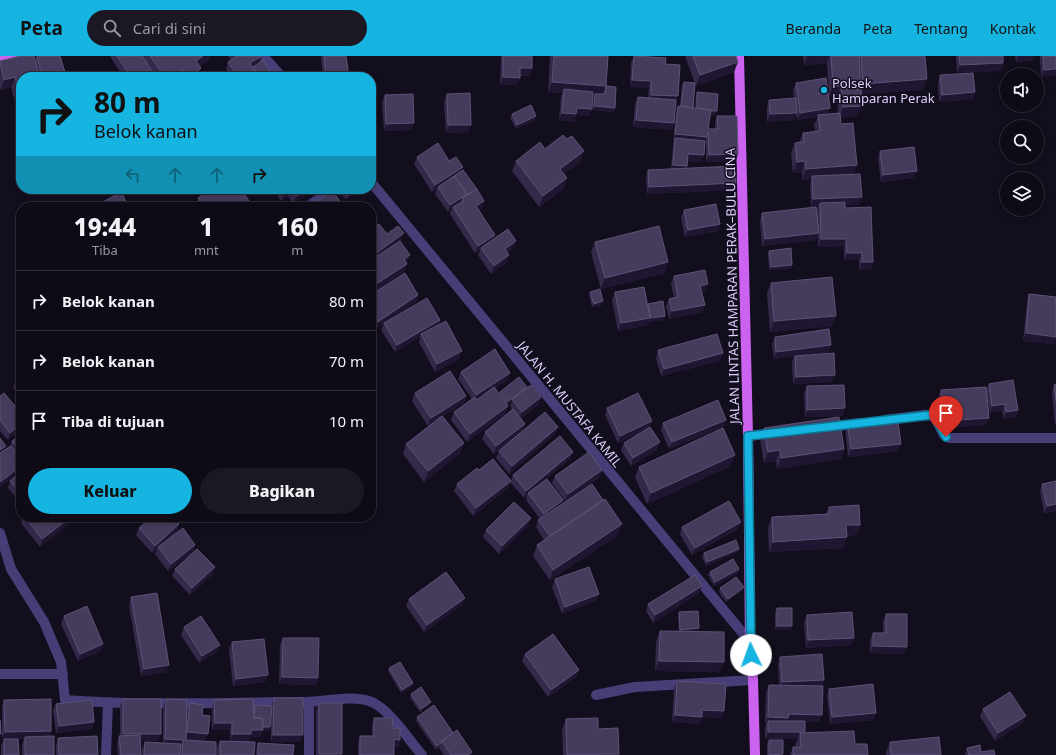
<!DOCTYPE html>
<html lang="id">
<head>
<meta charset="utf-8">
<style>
	:root { --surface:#0e0a16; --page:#1c1823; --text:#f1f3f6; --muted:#9b9aa1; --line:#2e2b35; --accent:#16b4e0 }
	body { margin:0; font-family:"Noto Sans",sans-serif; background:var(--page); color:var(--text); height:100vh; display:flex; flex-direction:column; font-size:15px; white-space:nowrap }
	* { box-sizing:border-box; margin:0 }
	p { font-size:13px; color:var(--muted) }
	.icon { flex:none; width:22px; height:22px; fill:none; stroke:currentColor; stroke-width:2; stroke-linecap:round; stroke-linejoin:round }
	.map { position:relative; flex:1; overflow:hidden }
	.side { position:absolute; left:16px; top:146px; width:360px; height:320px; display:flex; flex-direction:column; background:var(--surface); border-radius:16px; box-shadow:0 2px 6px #0003,0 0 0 1px var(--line) }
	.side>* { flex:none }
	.hud { position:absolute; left:16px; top:16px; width:360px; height:122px; border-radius:16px; box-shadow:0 2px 6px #0003,0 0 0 1px var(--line); background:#16b4e0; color:#111; overflow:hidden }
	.controls { position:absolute; left:1000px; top:12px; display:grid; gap:8px }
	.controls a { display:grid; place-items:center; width:44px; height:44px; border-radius:50%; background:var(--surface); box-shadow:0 2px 6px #0003,0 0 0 1px var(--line); font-size:20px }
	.pin { position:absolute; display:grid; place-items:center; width:34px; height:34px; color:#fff; margin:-41px -17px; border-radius:50% 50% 50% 0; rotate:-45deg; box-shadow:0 0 4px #0007 }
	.pin .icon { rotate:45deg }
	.me { position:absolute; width:44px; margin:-22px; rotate:357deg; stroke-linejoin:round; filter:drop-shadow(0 0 3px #0008) }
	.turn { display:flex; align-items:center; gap:14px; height:84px; padding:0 12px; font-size:18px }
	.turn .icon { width:52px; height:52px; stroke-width:2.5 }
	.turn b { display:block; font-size:28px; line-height:34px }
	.lanes { display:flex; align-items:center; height:38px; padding:0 12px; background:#0003; justify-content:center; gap:20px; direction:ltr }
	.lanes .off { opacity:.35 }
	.eta { display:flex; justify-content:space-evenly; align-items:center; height:68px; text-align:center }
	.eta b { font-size:24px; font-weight:800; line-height:28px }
	.action { display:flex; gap:8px; margin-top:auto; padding:8px 12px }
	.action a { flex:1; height:46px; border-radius:24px; background:var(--accent); color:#111; font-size:16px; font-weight:800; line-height:46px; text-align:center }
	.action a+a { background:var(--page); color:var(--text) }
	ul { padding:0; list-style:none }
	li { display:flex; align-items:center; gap:12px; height:60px; padding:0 12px; border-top:1px solid var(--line) }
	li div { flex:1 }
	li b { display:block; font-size:15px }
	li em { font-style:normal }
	header { display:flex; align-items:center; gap:24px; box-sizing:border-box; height:56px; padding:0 20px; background:var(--accent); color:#111 }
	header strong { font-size:19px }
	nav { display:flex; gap:22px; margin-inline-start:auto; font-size:14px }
	.search { width:280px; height:36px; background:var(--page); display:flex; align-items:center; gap:10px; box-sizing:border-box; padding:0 14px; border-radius:22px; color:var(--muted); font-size:15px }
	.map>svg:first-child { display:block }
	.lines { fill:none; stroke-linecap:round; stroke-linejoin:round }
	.minor { stroke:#473e78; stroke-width:10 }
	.tertiary { stroke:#473e78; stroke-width:10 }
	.primary { stroke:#cc62f0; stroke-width:10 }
	.wall { fill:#34294a }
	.shaded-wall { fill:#1f1631 }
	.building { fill:#453b5d; stroke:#5d5276 }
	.route-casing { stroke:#0e7592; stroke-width:10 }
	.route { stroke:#16b4e0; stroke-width:7 }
	.poi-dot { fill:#16b4e0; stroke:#130e1e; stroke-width:1.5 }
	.labels { text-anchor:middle; stroke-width:3; stroke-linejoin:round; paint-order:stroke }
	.poi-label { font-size:13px; fill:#dad0fa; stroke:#130e1e; text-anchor:start }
	.street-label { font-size:13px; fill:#dad0fa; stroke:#130e1e }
</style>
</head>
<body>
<header>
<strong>Peta</strong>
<div class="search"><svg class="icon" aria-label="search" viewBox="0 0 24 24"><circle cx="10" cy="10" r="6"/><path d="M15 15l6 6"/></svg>Cari di sini</div>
<nav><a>Beranda</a><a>Peta</a><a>Tentang</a><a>Kontak</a></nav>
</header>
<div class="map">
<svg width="1056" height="699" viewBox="0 0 1056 699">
	<rect width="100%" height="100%" fill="#130e1e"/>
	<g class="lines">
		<!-- minor -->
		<path class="minor" d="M307 151 333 133
			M885 364 925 359 934 360 944 379 949 382H1056
			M828 371 860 367
			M748 380 774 377
			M0 477 11 513 44 566 61 606 65 644C145 650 226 646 306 646 326 646 352 638 372 646 391 655 408 683 422 699
			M0 618H63
			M596 639 635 631 753 624
			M309 646V699
			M106 699 108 647"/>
		<!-- tertiary -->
		<path class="tertiary" d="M263 0 282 21
			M371 126 750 586"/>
		<!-- primary -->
		<path class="primary" d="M739 0 748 380 750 586 753 624 755 699
			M0 4 29 0"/>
	</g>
	<!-- wall -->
	<path class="wall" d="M37 0 67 21H21V68L11 31 1 34 0 32V5L35 3Z
		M110 0H210L208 4 200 10 201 12 198 21H123Z
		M228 0H262L259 7 252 11 274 21H255L254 19 253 21H231L226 13 228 6 231 4Z
		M321 0H346L349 21H323Z
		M501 0H532V12L530 20H520V22L517 29H500Z
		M550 0H608L606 30 615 52 614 56 593 54 594 40H593L589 60 576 59 574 66 559 64 561 40 563 37 548 36Z
		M634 0 665 8 676 46 672 74 633 71 635 48 638 41 648 42 649 32 630 31 631 7Z
		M685 0H736L734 16 696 30 695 28 693 52H695L696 40 697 36 716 59H710L708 73H715V67L717 60 735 106H706V85L701 106 688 105 687 112 736 127 733 134 647 138 646 121 648 114 671 113 673 89 674 85H673L676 57 678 50H680L682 29 684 26 695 27Z
		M803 0H925L923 34 861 38 858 60 840 61 841 68 857 109 853 118 862 141 859 149H845V152L873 206 871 213 859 214V204H844V190L818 191V180L816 184 762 190 760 164 762 157 817 160V154L818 150 811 151 810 128 811 123 802 124V116L793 117 791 97 795 87 799 86 803 77 815 75 814 69 818 61 797 64 796 58 794 64 767 66V51L769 44 794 43 793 34 796 27 828 58 838 57 837 40 829 41 827 7 804 9Z
		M957 0H1003V7L1001 15 957 16 956 1Z
		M1015 0H1035L1033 4 1016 6Z
		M1040 0H1056L1041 21Z
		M940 19 975 36 973 43 939 46 938 27Z
		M447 38 471 69 468 76 446 77 444 45Z
		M385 39 412 74 384 75 382 46Z
		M512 58 535 64 516 73 510 62Z
		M545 93 580 106 564 118 567 122 563 133 539 151 512 115 516 105Z
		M880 95 914 122 881 126 878 102Z
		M417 101 449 105 463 111 461 115 484 145 482 152 479 154 493 183 513 192 507 196V206L491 218 478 199 480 194 475 197 450 158 452 153 448 156 435 138 437 133 432 136 414 108Z
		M200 133H214L216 136 249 145 247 151H197L196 149 198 142 204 138Z
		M273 133H314L293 148 288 140 281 145Z
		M340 133H360L346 144 339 135Z
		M101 147 129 151H99Z
		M684 154 720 168 718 175 685 181 681 162Z
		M371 174 387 178 401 184 400 185 407 206 406 207 404 216 371 238Z
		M595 186 665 217 601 233 591 196Z
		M769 195 791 213 769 214 768 198Z
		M674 220 705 235 702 236 705 249 702 256 669 263 666 250 669 243 674 241 671 228Z
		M771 227 836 260 832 270 770 276 767 237Z
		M590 236 603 245 602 249 592 251 589 239Z
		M615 236 648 249V248L664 264 649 266V265L648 269 618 275 612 244Z
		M1029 238 1056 241V282L1054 288 1023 285 1027 246Z
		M371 239H418L416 246 386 265 440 264 438 270 459 303 435 316 419 286 420 281 395 296 381 274 384 267 373 274 371 270Z
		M775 281 831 289 829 296 803 299 835 319 832 326 793 328 792 307 794 300 774 303 772 288Z
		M658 294 720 305 661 320 656 302Z
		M461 316 507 324 495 332 499 338 500 336 527 331 541 341 539 348 521 362 525 368 522 375 555 378 509 418 496 402 499 395 522 376 494 398 482 383 485 376 512 354 510 350 512 345 507 349 508 350 505 358 467 386 451 364 454 356 472 343 458 323Z
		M21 320V344L13 331 16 323Z
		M989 328 1018 354 1015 361 1004 363 1002 355 990 357 986 335 989 362 986 369 941 372 938 341 941 334 986 335Z
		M1056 328V368H1055L1052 336 1054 329Z
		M807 330 843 360 805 361 804 337Z
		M415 337 466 340 464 347 443 360 464 387 460 398 424 426 403 398 406 388 438 363 428 370 412 345Z
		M0 340 21 357V373L8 384 0 375Z
		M607 352 649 371 660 386 657 394 631 410 621 394 624 387 643 375 618 387 605 359Z
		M847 365 898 395 848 401 845 372Z
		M663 367 724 371 669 393 661 374Z
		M764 372 844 393 841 403 777 413 776 405 764 407 760 383Z
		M21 378V416L0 431V382L6 390 4 394 10 390 12 385Z
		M573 396 570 403 541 427 563 444 561 449 603 445 618 479 550 524 533 500 537 489 544 484 536 471 538 464 540 463 526 444 527 439 524 442 510 426 513 419Z
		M731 410 647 448 635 421 639 411Z
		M479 414 511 425 508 432 473 460 454 435 457 428Z
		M602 414 599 422 565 445 552 427 555 420Z
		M21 416V448L8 432 10 425Z
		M1056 425V455L1044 457 1040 435 1042 428Z
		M829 451 860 469 856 479 847 480 843 492 769 496 768 472 772 461 826 458Z
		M23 461H74L72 465 40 491 21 467Z
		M531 462 528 470 499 498 483 481 486 474Z
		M741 466 738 473 692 499 680 478 682 471Z
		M179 468 177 476 166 485 195 489 193 496 168 515 155 498 157 493 152 497 136 479 139 472Z
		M739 493 738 496 706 510 702 501 704 497Z
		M175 513 212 519 190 539 172 520Z
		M739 513 738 517 714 530 708 519 710 516Z
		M555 523 599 538 596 545 562 558 552 531Z
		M702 530 699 537 653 567 646 555 648 548Z
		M720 532 742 535 726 546 719 536Z
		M131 541 167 616 141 620 129 549Z
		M409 543 462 549 424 576 406 550Z
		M777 552 792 570 790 574H775V556Z
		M679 556 698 576 720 616 655 615 656 586 660 575 679 576 678 560Z
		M886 558 907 591 904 598 870 597V584L873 577H883V565Z
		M807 559 854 582 851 589 806 592 804 566Z
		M64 560 101 595 78 605 61 568Z
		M184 571 217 596 199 607 181 579Z
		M283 582 318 622 316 629 279 628 280 589Z
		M232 586 265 626 233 630 229 593Z
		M525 598 579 614 576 621 548 641 522 605Z
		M780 601 824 624 822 630 819 666H805L804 677 855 688 868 699H790L793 691H796V687L798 683H765V672L766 668H765L766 636 769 629H779L778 608Z
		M389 612 413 627 411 631 401 637 388 615Z
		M677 625 722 662 702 661 699 668 672 666 674 632Z
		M829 633 876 657 873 664 830 668 827 640Z
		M411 638 429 650 420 656 410 642Z
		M274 642 300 686H271V654L270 671 269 675H262L260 681H250L249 685H230V674H212V651L214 644 254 652 255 649 271 650Z
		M123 643 158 685H140L141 699H118L117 687 120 680V650Z
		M166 643 187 654 190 647 202 659 205 685 186 683V684L216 699H142V693L145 686 163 687V651Z
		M4 644 51 675 49 680 54 699H22V688L24 683H18L19 699H1V690L4 683H5H2V651Z
		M319 647 342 699H316V655Z
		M56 648 92 673 56 677 53 655Z
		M983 653 1023 667 995 685 980 660Z
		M417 661 453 677 472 696 471 699H444L439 692V691L436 694 416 665Z
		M374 662 392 672 400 684 398 691H394V699H358V687L360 680H372V669Z
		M566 663 598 673 619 698V699H563L562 674Z
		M58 682 98 699H56V689Z
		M769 684 783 698V699H767V688Z
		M220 685 254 699H217V692Z
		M890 686 941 699H886V696Z
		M258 687 293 699H256V695Z
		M967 692 981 696 995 699H965Z"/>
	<!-- shaded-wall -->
	<path class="shaded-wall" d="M203 0H210L208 4 192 16 196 5Z
		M262 0 259 7 247 14 250 7Z
		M807 0H830L827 7 804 9Z
		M1018 0H1035L1033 4 1016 6Z
		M738 6 734 16 696 30 700 19Z
		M1003 7 1001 15 957 16 960 9Z
		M201 12 198 21H189Z
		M520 12H532L530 20 517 19Z
		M1056 13V20L1041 21 1044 14Z
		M183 14 180 21H173Z
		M65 16 63 21H47Z
		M255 16 253 21H246Z
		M15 21 11 31 1 34 4 24Z
		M503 21 520 22 517 29H500Z
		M927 23 923 34 859 38 863 28Z
		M632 24 651 25 649 32 630 31Z
		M552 26 606 30 602 40 595 38 594 40 564 37V33L563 37 548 36Z
		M833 30H841L837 40 829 41Z
		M975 36 973 43 939 46 942 39Z
		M651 39 678 40 676 48 648 46Z
		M594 50 615 52 614 56 593 54Z
		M862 50 858 60 839 61 843 51Z
		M577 52 592 53 589 60 576 59 574 66 559 64 562 57Z
		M830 52 827 60 818 59V61L797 64 800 57Z
		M696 54 717 55 716 59 695 58Z
		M797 57 794 64 767 66 770 58Z
		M536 60 535 64 516 73 517 69Z
		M636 64 674 67 672 74 633 71Z
		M414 67 412 74 384 75 386 68Z
		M448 69H471L468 76 446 77Z
		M675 78 707 81 705 89 675 82 674 85H673Z
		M584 95 580 106 556 124 560 113Z
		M688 98 704 99 701 106 685 105Z
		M738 98 735 106H706L709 99Z
		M805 105 802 116 793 117 797 106Z
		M673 109 687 110 685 118 671 116Z
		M857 109 853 119 812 120 811 123 802 124 806 113Z
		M463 111 460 118 438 131 437 133 432 136 435 129Z
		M917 115 914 122 881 126 883 119Z
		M567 122 563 133 539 151 543 140Z
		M736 127 733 134 647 138 649 131Z
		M206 133H213L204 139Z
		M290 133 288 140 281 145 284 137Z
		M306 133H314L293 148 296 140Z
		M357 133H360L346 144 347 140Z
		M467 138 464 145 462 142 460 147 453 151 452 153 448 156 450 149Z
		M862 141 859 149 820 150V147L818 150 811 151 813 143Z
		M249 145 247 151H240Z
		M484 145 482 152 473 157 476 150Z
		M720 168 718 175 685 181 688 174Z
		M404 177 401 184 371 206V201Z
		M819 177 816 184 762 190 765 183Z
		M495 179 492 186 481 192 480 194 475 197 478 190Z
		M821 183H846L844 190 818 191Z
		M516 185 513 192 502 200 505 193Z
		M847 197H862L859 204H844Z
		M410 199 407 206 401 210 404 203Z
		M509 199 507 206 491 218 494 210Z
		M668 206 665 217 601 233 605 222Z
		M862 206H873L871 213 859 214Z
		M407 208 404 216 371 238 373 230Z
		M792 209 791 213 769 214 771 211Z
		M708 228 705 235 698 237 700 230Z
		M418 239 416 246 373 274 376 267Z
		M603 245 602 249 592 251 594 248Z
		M705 249 702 256 669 263 672 255Z
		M665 260 664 264 649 266 651 262Z
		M836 260 832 270 770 276 774 265Z
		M650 262 648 269 618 275 621 267Z
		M440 264 437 271 421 278 420 281 395 296 397 289Z
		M1026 277 1056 281V282L1054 288 1023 285Z
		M831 289 829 296 774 303 776 296Z
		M462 295 459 303 435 316 437 308Z
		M723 297 720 305 661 320 664 313Z
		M510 317 507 324 474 346 476 339Z
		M835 319 832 326 793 328 796 321Z
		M527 331 526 335 512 343V345L506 349 507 346Z
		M466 340 464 347 428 370 431 362Z
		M541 341 539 348 519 363 522 356Z
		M1005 348 1002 355 990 357 992 350Z
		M508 350 505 358 467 386 470 378Z
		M845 352 843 360 805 361 807 354Z
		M1018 354 1015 361 1004 363 1006 356Z
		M989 362 986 369 941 372 944 365Z
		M726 364 724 371 669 393 672 386Z
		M652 365 649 372 618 387 620 380Z
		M21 368V373L8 384 10 377Z
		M525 368 522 375 494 398 496 390Z
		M558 371 555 378 509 418 512 410Z
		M660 386 657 394 631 410 633 402Z
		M464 387 460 398 424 426 428 415Z
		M901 388 898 395 848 401 851 393Z
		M6 390 3 397 0 400V394Z
		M844 393 841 403 777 413 781 402Z
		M780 394 776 405 764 407 768 396Z
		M573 396 570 403 529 437H528L527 439 524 442 526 435Z
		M735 399 731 410 647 448 651 437Z
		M21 410V416L0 431V426Z
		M602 414 599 422 565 445 568 438Z
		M511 425 508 432 473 460 476 452Z
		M563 444 560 451 541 465 544 458Z
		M1056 448V455L1044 457 1047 450Z
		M71 461H74L72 465 40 491 42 483Z
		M531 462 528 470 499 498 502 490Z
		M741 466 738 473 692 499 695 492Z
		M179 468 177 476 158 492V491L157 493 152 497 155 490Z
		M622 468 618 479 550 524 553 514Z
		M846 469H860L856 479 842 480Z
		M847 481 843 492 769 496 773 486Z
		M195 489 193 496 168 515 171 508Z
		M739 493 738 496 706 510 707 506Z
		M215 511 212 519 190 539 192 532Z
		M739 513 738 517 714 530 715 526Z
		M702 530 699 537 653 567 655 559Z
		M744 531 742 535 726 546 728 543Z
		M599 538 596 545 562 558 565 551Z
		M465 542 462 549 424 576 427 569Z
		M777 570H792L790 574H775Z
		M699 572 698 576 679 577 680 574Z
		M854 582 851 589 806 592 808 584Z
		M103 588 101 595 78 605 80 598Z
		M220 589 217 596 199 607 202 600Z
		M873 590 907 591 904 598 870 597Z
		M659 605 724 606 720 616 655 615Z
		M169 609 167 616 141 620 144 613Z
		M579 614 576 621 548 641 551 634Z
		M268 619 265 626 233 630 236 623Z
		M282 621 318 622 316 629 279 628Z
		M824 624 822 631 780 634 782 626Z
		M413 627 411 631 401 637 402 634Z
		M431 646 429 650 420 656 421 653Z
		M702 654 724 655 722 662 702 661 699 668 672 666 675 659Z
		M876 657 873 664 830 668 832 661Z
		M789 658 822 659 819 666 768 665 766 668H765L768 661Z
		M1026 660 1023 667 995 685 998 677Z
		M94 666 92 673 56 677 59 670Z
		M215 667H232L230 674H212Z
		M263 671H270L269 675H262L260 681H250L249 685H230L232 678 251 674H262Z
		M51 675 49 682 25 681 24 683H2L5 676Z
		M187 676 208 678 205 685 185 683Z
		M768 676H805L802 683 800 677 798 683H765Z
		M123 678H161L158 685H120Z
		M273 679H303L300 686H271Z
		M165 683 183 684 180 691H163Z
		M394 683 400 684 398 691H391Z
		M441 687 439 691 436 694 437 690Z
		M319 698H342V699H318Z
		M599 698H619V699H599Z"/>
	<!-- building -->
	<path class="building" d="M20 0H34L40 21H21V42L15 21 4 24 0 6V5Z
		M37 0H60L65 16 47 21H42Z
		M117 0H142L156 21H131Z
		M150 0H203L196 5 201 12 189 21H188L183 14 173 21H165Z
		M235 0H262L250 7 255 16 246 21H238L228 6 236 1Z
		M324 0H346L349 21H326Z
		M503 0H532V12H520V22L503 21Z
		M554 0H608L606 30 552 26Z
		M634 0 666 2 665 8 680 9 678 40 651 39V25L632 24Z
		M693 0H736L738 6 700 19Z
		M831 0H859L862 50 843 51 841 30H833Z
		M861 0H925L927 23 863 28Z
		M959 0H1003V7L960 9Z
		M1043 0H1056V13L1044 14Z
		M263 4 274 21H259L253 11Z
		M973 17 975 36 942 39 940 19Z
		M67 18V21H53Z
		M826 22 830 52 800 57 796 27Z
		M684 26 695 27 693 52 681 50Z
		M606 30 616 31 615 52 594 50 595 38H605Z
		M564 33 593 36 592 53 577 52 576 58 562 57Z
		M697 36 718 38 717 55H710L711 54 697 52Z
		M470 37 471 69H448L447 38Z
		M413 38 414 67 386 68 385 39Z
		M638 41 676 44 674 67 636 64Z
		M796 42 797 57 770 58 769 44Z
		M531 49 536 60 517 69 512 58Z
		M678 50 711 54 708 73H718L717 60H737L738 98 709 99 708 76 707 81 675 78Z
		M840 57 841 68 853 67 857 109 806 113 805 105 797 106 795 87 804 86 803 77 820 75 818 59Z
		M563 79 567 83 572 80 584 95 560 113 567 122 543 140 516 105 540 86 545 93Z
		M675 82 705 85 704 99 688 98 687 110 673 109Z
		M438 87 449 105 456 101 463 111 435 129 417 101Z
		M914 91 917 115 883 119 880 95Z
		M735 110 736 127 649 131 648 114Z
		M463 114 477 133 466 140 467 138 454 120Z
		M860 118 862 141 813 143 812 120Z
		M454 120 467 138 450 149 438 131Z
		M212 133H214L216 136 221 133H241L249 145 240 151H204L198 142Z
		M281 133H290L284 137Z
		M291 133H306L296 140Z
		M342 133H357L347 140Z
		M477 133 484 145 476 150 495 179 478 190 453 151 464 145 462 142Z
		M332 134 344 151H309Z
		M121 136 129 151H103L101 147Z
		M845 146V152L871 151 873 206H862V197H847L846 183H821L820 147Z
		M184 148 186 151H179Z
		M716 148 720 168 688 174 684 154Z
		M816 151 819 177 765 183 762 157Z
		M379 168 387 178 398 170 404 177 371 201V174Z
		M659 170 668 206 605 222 595 186Z
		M508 173 516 185 505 193 509 199 494 210 481 192Z
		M400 185 410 199 404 203 407 208 373 230 371 227V204Z
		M791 192 792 209 771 211 769 195Z
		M705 214 708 228 700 230 705 249 672 255 669 243 678 241 674 220Z
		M405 217 418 239 376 267 371 259V239Z
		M832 221 836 260 774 265 771 227Z
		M644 231 650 262 621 267 615 236Z
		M600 233 603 245 594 248 590 236Z
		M1029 238 1056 241V281L1026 277Z
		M427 242 440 264 397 289 384 267Z
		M663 245 665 260 651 262 648 248Z
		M446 265 462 295 437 308 421 278Z
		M829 273 831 289 776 296 775 281Z
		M717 278 723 297 664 313 658 294Z
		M495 293 510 317 476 339 461 316Z
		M834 297 835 319 796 321 795 300Z
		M450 315 466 340 431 362 415 337Z
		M21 320V332L16 323Z
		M519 321 527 331 507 346 500 336Z
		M1013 324 1018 354 1006 356 1005 348 992 350 989 328Z
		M1056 328V345L1054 329Z
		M531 329 541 341 522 356 512 343Z
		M844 329 845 352 807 354V330Z
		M494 331 508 350 470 378 454 356 475 341 477 344Z
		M986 331 989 362 944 365 941 334Z
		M4 337 21 357V368L10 377 0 364V340Z
		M638 337 652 365 620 380 607 352Z
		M718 344 726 364 672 386 663 367Z
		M513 353 525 368 496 390 485 376Z
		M545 356 558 371 512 410 499 395Z
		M897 359 901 388 851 393 847 365Z
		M442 360 464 387 428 415 406 388Z
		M839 361 844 393 781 402 780 394 768 396 764 372Z
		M650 371 660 386 633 402 624 387Z
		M723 372 735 399 651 437 639 411Z
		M21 378V397L12 385Z
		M560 380 573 396 526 435 513 419Z
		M0 382 6 390 0 394Z
		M11 390 21 404V410L0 426V397Z
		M589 396 602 414 568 438 555 420Z
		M493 403 511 425 476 452 457 428 477 412 479 414Z
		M21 416V438L10 425Z
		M547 423 563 444 544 458 528 437Z
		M1056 425V448L1047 450 1042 428Z
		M592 428 603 444 550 480 538 464Z
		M605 443 622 468 553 514 537 489Z
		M729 445 741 466 695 492 682 471Z
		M514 446 531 462 502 490 486 474Z
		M859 449 860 469H846L847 481 773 486 772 461 829 458V451Z
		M25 461H71L42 483Z
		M151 461H172L179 468 155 490 139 472Z
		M183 472 195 489 171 508 158 491Z
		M736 484 739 493 707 506 704 497Z
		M197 493 215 511 192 532 175 513Z
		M733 503 739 513 715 526 710 516Z
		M589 511 599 538 565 551 555 523Z
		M446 516 465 542 427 569 409 543Z
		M695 519 702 530 655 559 648 548Z
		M736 521 744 531 728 543 720 532Z
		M157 537 169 609 144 613 131 541Z
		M87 550 103 588 80 598 64 560Z
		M777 552H792V570H777Z
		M698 555 699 572 680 574 679 556Z
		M852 556 854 582 808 584 807 559Z
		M886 558H907V591L873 590V577H886Z
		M201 560 220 589 202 600 184 571Z
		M660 575 724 576V606L659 605Z
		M553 578 579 614 551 634 525 598Z
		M283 582H319L318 622 282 621Z
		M264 583 268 619 236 623 232 586Z
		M822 598 824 624 782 626 780 601Z
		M400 606 413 627 402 634 389 612Z
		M677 625 726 628 724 655 702 654V661L675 659Z
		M873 628 876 657 832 661 829 633Z
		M769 629 823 630 822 659 789 658 788 662 768 661Z
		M421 631 431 646 421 653 411 638Z
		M1010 636 1026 660 998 677 983 653Z
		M274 642H303V679H273Z
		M51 643V675L5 676 4 644Z
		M123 643H161V678H123Z
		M166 643 187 644 186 684 216 686V699H182L183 684 165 683Z
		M253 643 254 662H262L263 674H251V678H232V667H215L214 644Z
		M92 644 94 666 59 670 56 648Z
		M190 647 203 649 202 659 210 660 208 678 187 676Z
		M319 647H342V698H319Z
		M255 649 272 650 270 671H263V664L262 663V662H254Z
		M434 649 453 677 442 685 441 687 437 690 417 661Z
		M374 662H393L392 672H400V684L394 683V699H360V680H374Z
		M598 662V673L618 672 619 698H599V699H567L566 663Z
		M0 664 1 678H0Z
		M768 665H805V676H768Z
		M457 674 472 696 467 699H451L442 685Z
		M854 675 855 688H867L868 699H793V691H801L800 677Z
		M140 679 141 699H121L119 680Z
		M54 680V699H25V681Z
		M97 680 98 699H59L58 682Z
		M939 681 941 699H891L890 686Z
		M4 683H18L19 699H4Z
		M769 684H783V698L769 699Z
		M220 685 255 686 254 699H220Z
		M145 686 181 688 180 699H144Z
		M258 687 294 689 293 699H258Z
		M980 689 981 696 994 694 995 699H969L967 692Z"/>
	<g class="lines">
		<defs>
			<path id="route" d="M751 599 748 380 931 359 934 360 946 381"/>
		</defs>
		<!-- route casing -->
		<use href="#route" class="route-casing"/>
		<!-- route -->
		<use href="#route" class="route"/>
	</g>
	<!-- markers -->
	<circle class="poi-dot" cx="824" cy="34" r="4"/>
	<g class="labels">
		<!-- poi labels -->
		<g class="poi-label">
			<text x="832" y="32">Polsek<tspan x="832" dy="15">Hamparan Perak</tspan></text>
		</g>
		<!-- street labels -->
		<g class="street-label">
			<text transform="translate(732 230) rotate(-91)" y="5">JALAN LINTAS HAMPARAN PERAK–BULU CINA</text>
			<text transform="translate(570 348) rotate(51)" y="5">JALAN H. MUSTAFA KAMIL</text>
		</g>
	</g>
</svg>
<div class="controls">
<a><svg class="icon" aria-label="sound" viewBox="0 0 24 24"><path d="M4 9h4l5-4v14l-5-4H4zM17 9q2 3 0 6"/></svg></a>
<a><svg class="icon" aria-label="search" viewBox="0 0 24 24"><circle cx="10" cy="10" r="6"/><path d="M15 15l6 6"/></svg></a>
<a><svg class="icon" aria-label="layers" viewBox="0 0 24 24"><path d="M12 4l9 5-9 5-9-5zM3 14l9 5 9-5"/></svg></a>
</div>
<div class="pin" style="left:946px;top:381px;background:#d93025"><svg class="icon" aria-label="arrive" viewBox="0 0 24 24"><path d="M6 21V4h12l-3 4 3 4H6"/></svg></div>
<svg class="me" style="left:751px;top:599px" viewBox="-20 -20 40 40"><circle r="19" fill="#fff"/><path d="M0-13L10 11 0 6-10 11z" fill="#16b4e0"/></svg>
<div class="hud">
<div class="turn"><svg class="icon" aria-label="right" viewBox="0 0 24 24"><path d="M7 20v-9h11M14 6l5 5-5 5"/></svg><div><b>80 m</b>Belok kanan</div></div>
<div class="lanes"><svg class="icon off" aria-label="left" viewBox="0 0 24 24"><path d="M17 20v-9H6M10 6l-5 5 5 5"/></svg><svg class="icon off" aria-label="ahead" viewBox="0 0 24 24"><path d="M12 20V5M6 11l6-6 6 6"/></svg><svg class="icon off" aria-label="ahead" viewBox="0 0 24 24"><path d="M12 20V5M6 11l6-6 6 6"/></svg><svg class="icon" aria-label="right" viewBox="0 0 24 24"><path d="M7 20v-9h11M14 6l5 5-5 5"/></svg></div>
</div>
<section class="side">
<div class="eta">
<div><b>19:44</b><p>Tiba</p></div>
<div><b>1</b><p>mnt</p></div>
<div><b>160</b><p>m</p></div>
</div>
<ul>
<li><svg class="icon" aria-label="right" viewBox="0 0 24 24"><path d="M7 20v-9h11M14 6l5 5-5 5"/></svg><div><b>Belok kanan</b></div><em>80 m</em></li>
<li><svg class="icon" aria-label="right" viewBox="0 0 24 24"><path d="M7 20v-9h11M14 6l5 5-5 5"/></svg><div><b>Belok kanan</b></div><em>70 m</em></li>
<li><svg class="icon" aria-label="arrive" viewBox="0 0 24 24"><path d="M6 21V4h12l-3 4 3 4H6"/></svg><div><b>Tiba di tujuan</b></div><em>10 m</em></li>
</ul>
<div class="action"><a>Keluar</a><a>Bagikan</a></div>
</section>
</div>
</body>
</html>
